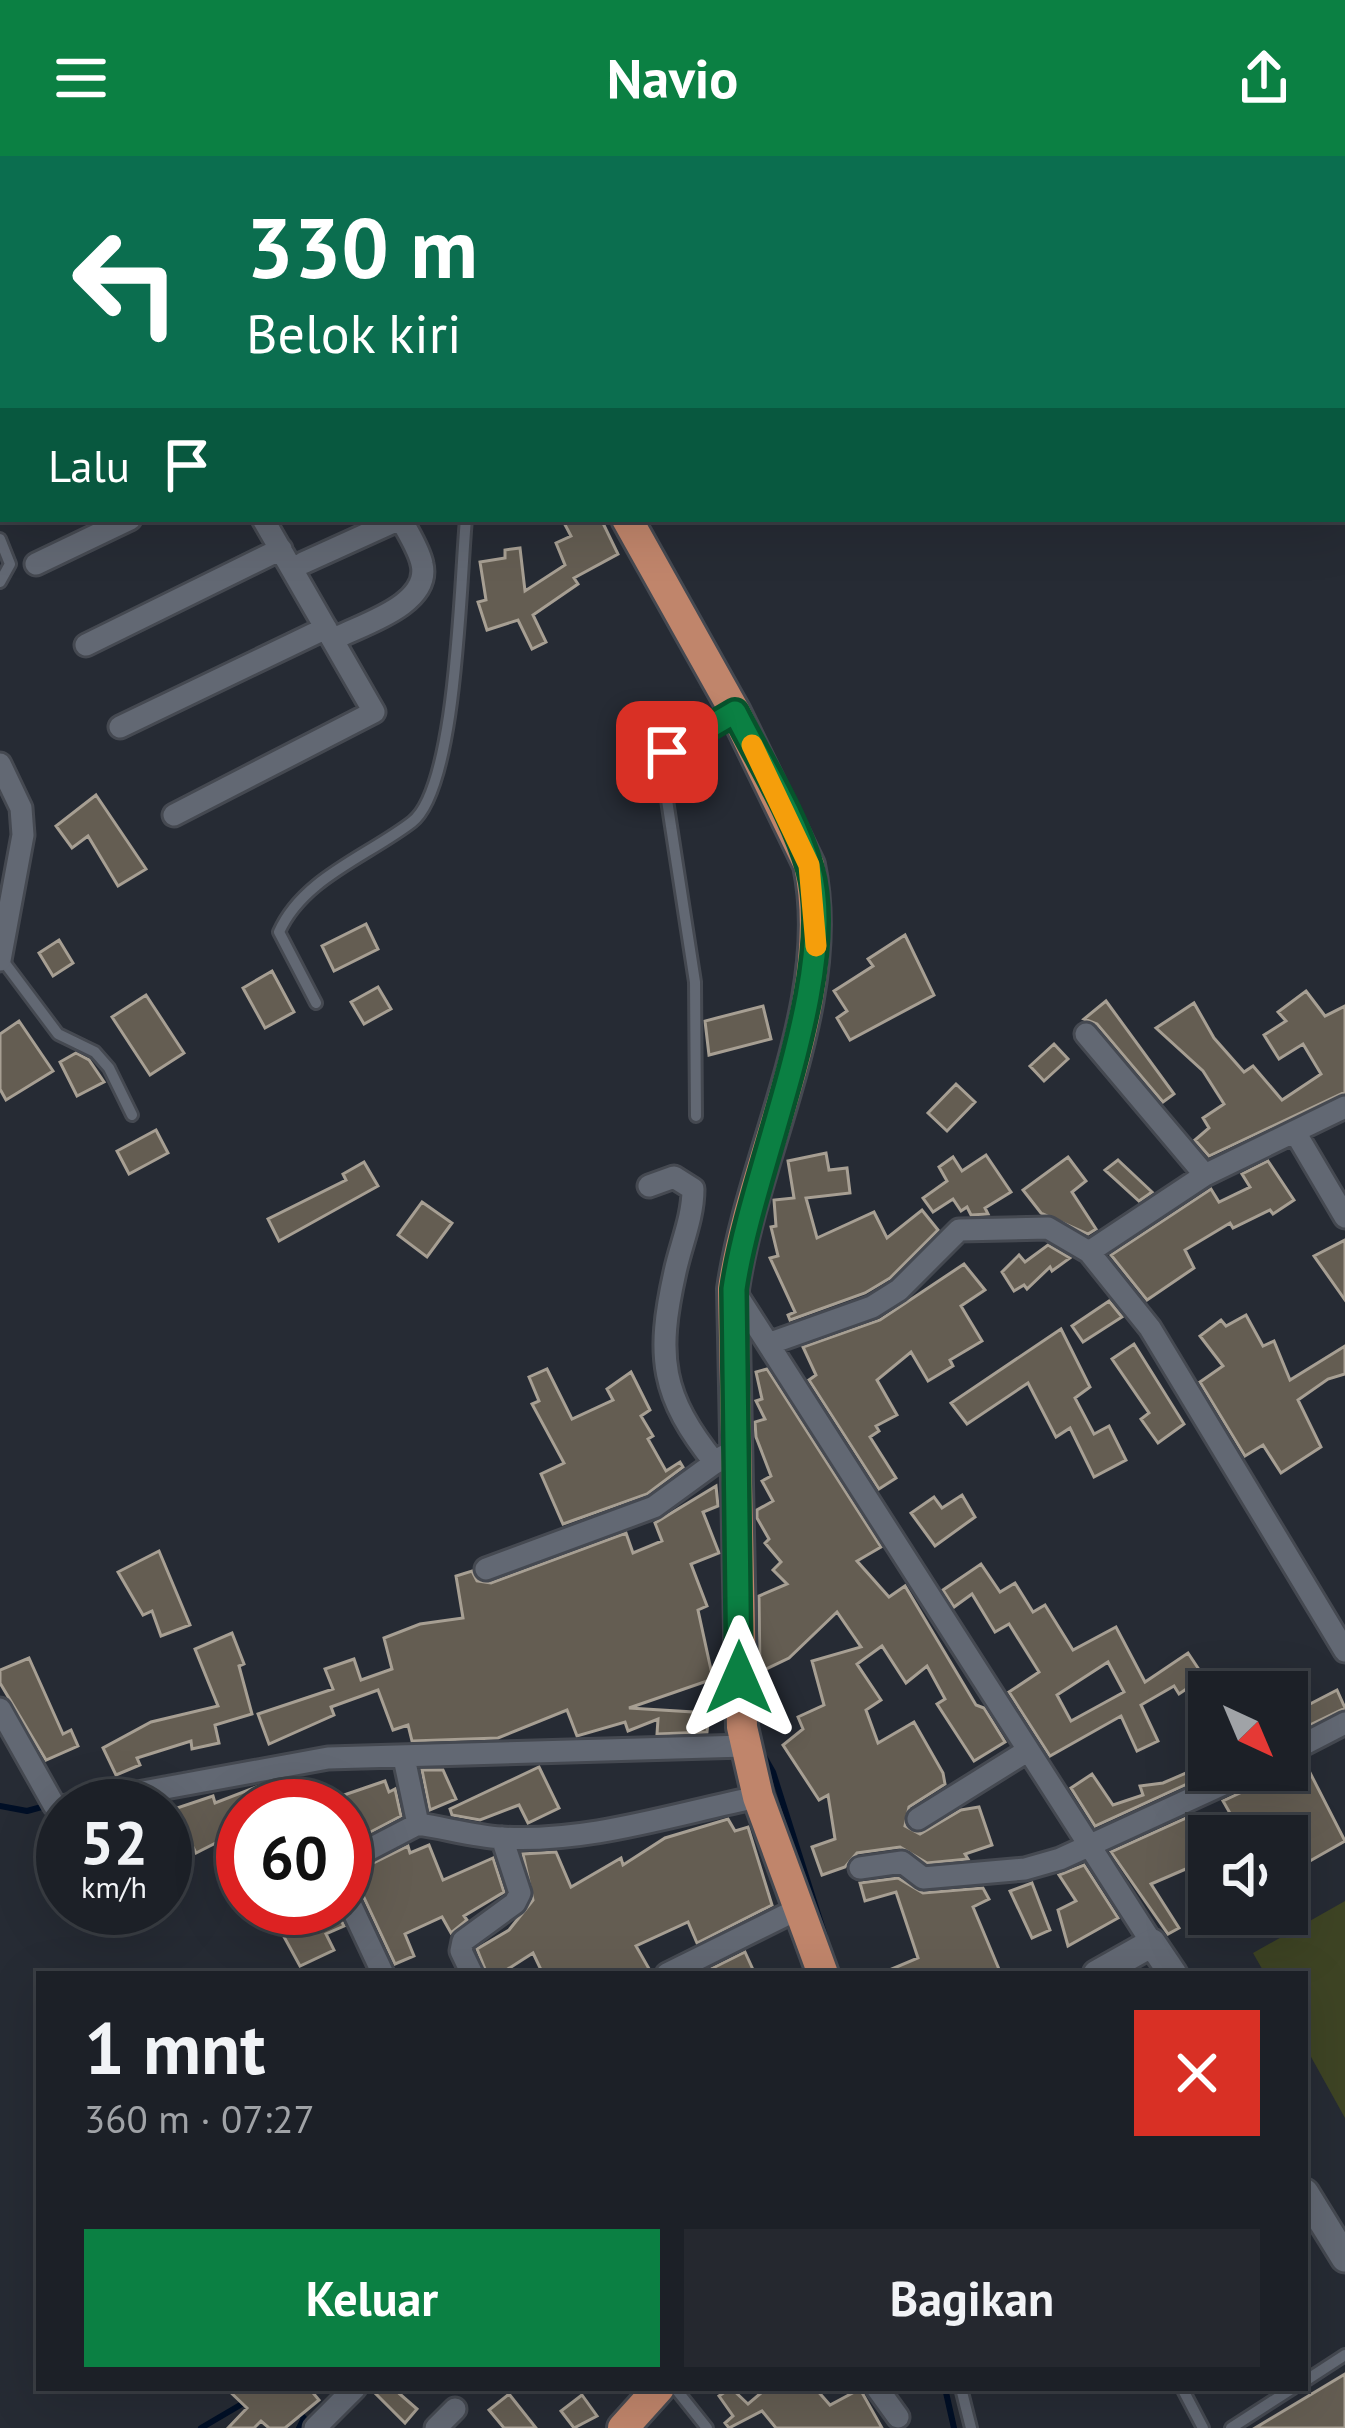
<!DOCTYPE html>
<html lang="id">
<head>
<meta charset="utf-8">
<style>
	:root { --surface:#1c2027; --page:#25282f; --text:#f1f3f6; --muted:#a0a3a7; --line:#3a3e44; --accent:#0b8043 }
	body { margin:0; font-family:"PT Sans",sans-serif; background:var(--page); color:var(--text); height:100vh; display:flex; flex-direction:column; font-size:45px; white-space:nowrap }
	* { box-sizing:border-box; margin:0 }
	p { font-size:39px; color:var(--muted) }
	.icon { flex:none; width:66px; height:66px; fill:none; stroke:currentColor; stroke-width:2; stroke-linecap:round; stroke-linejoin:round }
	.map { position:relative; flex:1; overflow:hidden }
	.drawer { position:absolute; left:36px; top:1815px; width:1272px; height:420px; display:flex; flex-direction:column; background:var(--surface); border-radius:0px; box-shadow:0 12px 48px #0002,0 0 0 3px var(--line) }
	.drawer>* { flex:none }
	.hud { position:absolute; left:0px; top:0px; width:1347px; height:366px; box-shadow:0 12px 48px #0002,0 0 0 3px var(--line); background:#0b6e4f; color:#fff; overflow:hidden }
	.needle { width:78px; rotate:136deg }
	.controls { position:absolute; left:1188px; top:1515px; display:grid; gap:24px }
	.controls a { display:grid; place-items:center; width:120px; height:120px; border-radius:0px; background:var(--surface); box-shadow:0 12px 48px #0002,0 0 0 3px var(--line); font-size:60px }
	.speed { position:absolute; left:36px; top:1623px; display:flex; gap:24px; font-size:60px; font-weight:700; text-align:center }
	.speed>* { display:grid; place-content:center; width:156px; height:156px; border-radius:50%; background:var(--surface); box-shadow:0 12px 48px #0002,0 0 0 3px var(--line); line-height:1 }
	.speed small { font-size:30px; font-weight:400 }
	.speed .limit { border:18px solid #d22; background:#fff; color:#111 }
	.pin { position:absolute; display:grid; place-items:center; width:102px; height:102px; color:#fff; margin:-51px; border-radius:24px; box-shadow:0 6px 18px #0006 }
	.me { position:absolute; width:132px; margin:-66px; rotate:0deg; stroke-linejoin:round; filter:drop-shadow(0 0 9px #0008) }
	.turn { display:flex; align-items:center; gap:42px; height:252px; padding:0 48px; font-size:54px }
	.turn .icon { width:156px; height:156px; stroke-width:2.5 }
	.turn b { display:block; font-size:84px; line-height:102px }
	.then { display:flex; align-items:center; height:114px; padding:0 48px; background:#0003; gap:24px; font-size:45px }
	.round { display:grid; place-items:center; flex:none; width:126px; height:126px; border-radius:0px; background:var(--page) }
	.summary { display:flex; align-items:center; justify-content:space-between; height:204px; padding:0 48px }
	h1 { font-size:72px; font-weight:700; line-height:90px }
	.cta { display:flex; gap:24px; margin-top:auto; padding:24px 48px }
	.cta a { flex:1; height:138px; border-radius:0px; background:var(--accent); color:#fff; font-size:48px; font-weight:700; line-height:138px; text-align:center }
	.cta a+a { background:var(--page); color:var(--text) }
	header { display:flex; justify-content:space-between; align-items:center; height:156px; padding:0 48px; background:var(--accent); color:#fff; font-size:54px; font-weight:700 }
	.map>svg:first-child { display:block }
	.green { fill:#3e4424 }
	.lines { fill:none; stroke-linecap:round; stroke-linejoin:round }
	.stream { stroke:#000f26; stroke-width:6 }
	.building { fill:#645d52; stroke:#a79f93; stroke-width:3; fill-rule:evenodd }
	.service-casing { stroke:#454951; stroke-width:16 }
	.minor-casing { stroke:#454951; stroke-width:27 }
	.tertiary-casing { stroke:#454951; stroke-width:33 }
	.primary-casing { stroke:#454951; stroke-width:36 }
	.service { stroke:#626873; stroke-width:10 }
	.minor { stroke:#626873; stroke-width:21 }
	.tertiary { stroke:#626873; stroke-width:27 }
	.primary { stroke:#c0856b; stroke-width:30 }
	.route-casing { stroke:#07532c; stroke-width:30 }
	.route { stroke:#0b8043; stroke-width:21 }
	.slow { stroke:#f59e0b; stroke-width:21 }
</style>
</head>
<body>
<header><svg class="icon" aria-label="menu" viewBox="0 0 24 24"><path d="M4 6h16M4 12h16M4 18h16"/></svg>Navio<svg class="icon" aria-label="share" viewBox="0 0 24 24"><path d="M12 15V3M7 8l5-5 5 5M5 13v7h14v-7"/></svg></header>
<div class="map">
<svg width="1345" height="2272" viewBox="0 0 1345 2272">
	<rect width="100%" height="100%" fill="#262b34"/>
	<!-- green -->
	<path class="green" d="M1345 1745V1962L1305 1890V1818H1265L1253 1797Z"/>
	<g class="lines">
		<!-- stream -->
		<path class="stream" d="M761 1595 773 1616 825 1780
			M138 1627 195 1616
			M0 1650 27 1655 49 1649
			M945 2232 954 2272
			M297 2255 304 2262 299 2272
			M201 2272 247 2245"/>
	</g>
	<!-- building -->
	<path class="building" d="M562 363H601L618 398 574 422 578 428 533 459 546 486 532 493 518 464 487 474 478 446 486 444 480 406 505 402V394L520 392 525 435 565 409 556 387 571 380Z
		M96 639 146 713 118 730 88 680 72 692 56 670Z
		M366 768 378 793 334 815 322 790Z
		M905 779 934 839 850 884 837 862 847 855 834 835 873 810 868 803Z
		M59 784 73 807 53 820 39 797Z
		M272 815 294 856 265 872 243 832Z
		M378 831 391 853 364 868 351 846Z
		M1306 835 1325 860 1345 850V936L1209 1000 1195 984 1209 972 1203 962 1224 948 1203 915 1156 872 1194 847 1214 882 1244 916 1253 910 1282 944 1321 918 1303 888 1279 903 1264 879 1286 865 1278 856Z
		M146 839 184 897 150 919 112 861Z
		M1106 845 1174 938 1163 946 1097 868 1084 863Z
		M763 850 771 883 709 899 705 865Z
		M19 865 53 915 6 944 0 933V878Z
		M1054 888 1068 903 1044 925 1030 910Z
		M76 897 89 904 104 926 77 940 60 906Z
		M956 928 975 946 947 975 928 957Z
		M156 974 168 997 129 1018 117 995Z
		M826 997 829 1014 847 1012 850 1037 806 1042 817 1082 874 1056 887 1082 922 1054 938 1074 890 1122 865 1137 790 1164 788 1159 795 1156 770 1102 778 1100 771 1071 776 1070 774 1044 794 1042 788 1005Z
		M986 999 1011 1036 985 1052 988 1058 971 1059 967 1051 961 1055 953 1043 933 1056 923 1042 947 1025 939 1011 953 1001 962 1015Z
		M1068 1001 1086 1025 1072 1036 1096 1073 1088 1078 1041 1057 1023 1034Z
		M1118 1004 1152 1036 1139 1045 1105 1014Z
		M1268 1005 1294 1044 1273 1058 1270 1054 1233 1072 1230 1067 1185 1094 1194 1112 1147 1144 1111 1099 1211 1033 1219 1046 1250 1031 1242 1018Z
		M364 1006 378 1030 279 1085 268 1063 346 1024 343 1018Z
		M422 1046 452 1067 427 1101 398 1079Z
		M1345 1084V1144L1314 1100Z
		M1048 1089 1070 1102 1052 1115 1050 1111 1027 1133 1024 1129 1014 1135 1002 1116 1019 1099 1025 1106Z
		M964 1108 985 1134 961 1150 982 1185 950 1204 953 1210 928 1225 911 1196 877 1224 897 1259 876 1270 879 1275 870 1281 896 1322 879 1333 809 1224 816 1219 803 1191 880 1164Z
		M1109 1145 1122 1161 1083 1186 1072 1170Z
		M1246 1159 1263 1190 1274 1185 1290 1224 1345 1190V1218L1328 1223 1298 1244 1321 1291 1281 1317 1263 1289 1245 1300 1200 1226 1223 1210 1200 1180 1221 1164 1226 1170Z
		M1061 1173 1090 1231 1075 1242 1094 1278 1109 1270 1126 1304 1094 1321 1070 1272 1056 1281 1028 1227 967 1268 951 1247Z
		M1134 1188 1184 1268 1158 1287 1141 1263 1149 1257 1112 1203Z
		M547 1213 572 1263 613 1244 607 1233 631 1216 650 1254 641 1260 653 1280 648 1283 666 1315 680 1306 683 1311 647 1338 563 1368 541 1318 564 1307 532 1248 539 1245 529 1221Z
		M767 1213 881 1391 857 1405 889 1441 905 1430 976 1549 984 1552 1005 1586 974 1605 937 1548 945 1543 927 1510 906 1527 882 1490 857 1508 881 1544 866 1554 878 1587 914 1566 943 1617 945 1628 909 1651 905 1670 920 1678 961 1654 979 1651 992 1689 965 1698 968 1703 927 1707 900 1691 857 1697 845 1711 822 1719 812 1691 835 1683 828 1639 819 1644 783 1589 803 1573 798 1561 824 1549 812 1505 861 1491 837 1456 789 1502 760 1516 759 1440 787 1428 773 1414 781 1406 765 1387 769 1383 757 1362V1354L773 1345 762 1325 771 1320 756 1281 755 1266 765 1263 756 1245 762 1243 756 1216Z
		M716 1330 718 1350 703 1356 719 1397 691 1408 707 1450 698 1454 713 1523 629 1552 709 1557 707 1576 657 1578 658 1563 628 1575 625 1566 577 1580 567 1554 498 1582 412 1585 408 1569 393 1574 378 1534 331 1551 334 1559 269 1588 258 1558 333 1533 325 1513 354 1503 361 1524 392 1513 384 1482 420 1468 463 1462 456 1420 472 1415 477 1425 491 1427 626 1377 633 1397 662 1385 655 1367Z
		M962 1339 975 1361 935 1390 911 1357 934 1341 942 1352Z
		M159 1395 190 1469 161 1480 152 1455 143 1459 118 1416Z
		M981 1408 1000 1436 1015 1427 1033 1456 1045 1449 1073 1494 1116 1471 1145 1526 1188 1497 1204 1521 1179 1538 1174 1530 1141 1549 1158 1585 1137 1595 1121 1560 1050 1600 1009 1536 1039 1516 1009 1468 995 1476 972 1438 954 1451 943 1434ZM1108 1506 1124 1536 1071 1565 1057 1539Z
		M232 1477 244 1508 239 1510 252 1558 215 1569 219 1587 192 1593 191 1585 137 1602 140 1609 116 1619 103 1592 151 1566 218 1550 195 1493Z
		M29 1502 63 1578 71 1574 78 1590 46 1604 0 1527V1514Z
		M1337 1534 1345 1552 1287 1580V1560Z
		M1304 1605 1345 1685 1287 1718V1680H1243L1223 1645 1261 1627 1273 1614Z
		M1209 1607V1618L1095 1670 1071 1632 1092 1618 1113 1649 1143 1639 1140 1630 1163 1627Z
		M539 1611 559 1652 528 1667 519 1649 480 1664 452 1659 450 1653Z
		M422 1614H443L456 1643 430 1654Z
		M385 1625 389 1636 395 1633 401 1660 359 1682 344 1639Z
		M259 1630 267 1650H243V1673L196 1697 184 1674 165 1680V1656L213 1640 215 1647Z
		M1193 1659 1201 1672 1194 1677 1209 1703 1151 1728 1179 1772 1168 1778 1111 1696Z
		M728 1663 735 1675 748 1671 772 1749 697 1787 688 1766 636 1790 652 1818H543L533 1797 500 1818H487L477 1793 509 1774 533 1744 523 1698 556 1696 571 1731 621 1702 623 1709 665 1682Z
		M429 1689 443 1724 493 1702 504 1736 464 1760 467 1764 451 1777 442 1761 405 1778 414 1800 395 1808 359 1731 345 1721 408 1690 410 1697Z
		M1084 1709 1118 1762 1068 1790 1058 1754 1076 1745 1059 1719Z
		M898 1722 923 1737 983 1732 989 1743 973 1751 1001 1818H880L918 1802 896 1736 865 1745 860 1727Z
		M1032 1727 1050 1774 1032 1782 1010 1735Z
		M330 1752H335L344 1770 326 1778 334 1794 300 1810 277 1768 295 1756 301 1765Z
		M745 1796 755 1818H710L709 1814Z
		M1345 2218V2272H1255Z
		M226 2232H309L319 2244 285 2272H269L261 2265 254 2272H228L247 2252Z
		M370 2232H393L417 2253 405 2267Z
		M731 2232 748 2248 767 2232H815L830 2249 860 2233 882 2272H776L762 2255 729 2272 725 2267 733 2260 719 2240Z
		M509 2238 536 2272H504L489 2254Z
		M582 2239 597 2260 574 2272 561 2255Z"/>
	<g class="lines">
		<defs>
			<path id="service" d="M0 383 10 408 0 426
				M1 802 58 878 95 896 109 912 132 959
				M316 847 279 776C303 722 368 700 412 666 457 631 460 426 466 363
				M696 960 695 826 661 605 675 589 732 557
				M1305 2225 1345 2199
				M675 2232 707 2272
				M961 2232 971 2272
				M1182 2232 1203 2272
				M1231 2272 1293 2232"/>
			<path id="minor" d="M653 3 659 0
				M303 407 400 363
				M36 408 130 363
				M340 480C367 467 431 447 422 408 419 393 408 377 401 363
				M86 489 281 393
				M120 571 326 472
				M0 608 21 652 23 679 0 804
				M174 659 374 556 263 363
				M1086 878 1205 1019
				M1295 976 1345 1061
				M649 1030 674 1021 693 1033C693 1062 681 1088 675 1116 656 1201 661 1240 715 1307
				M1089 1096 1150 1172 1345 1495
				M733 1133 1152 1787
				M771 1187 872 1151 899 1134 959 1074 1048 1072 1089 1096 1205 1019 1345 951
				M486 1413 654 1351 724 1300
				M0 1553 54 1649 63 1651
				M1287 1597 1345 1567
				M67 1650 328 1602 745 1590
				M918 1663 1027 1595
				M418 1668C445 1672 474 1680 501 1682 589 1687 674 1658 758 1641
				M345 1706 418 1668 404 1602
				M860 1712 902 1706 923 1722 1025 1713 1060 1703 1254 1614
				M345 1737 383 1818
				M472 1818 461 1795 463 1785 515 1747 520 1737 502 1682
				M667 1818 800 1752
				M877 2232 898 2261
				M315 2272 355 2232
				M436 2272 455 2253"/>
			<path id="tertiary" d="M0 300 3 299
				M1097 1818 1152 1787 1173 1818
				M1305 2037 1345 2102"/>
			<path id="primary" d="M418 0 420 3
				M627 363 735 556 809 709C838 846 753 996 733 1133L742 1571 758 1641 823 1818
				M623 2272 659 2232"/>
		</defs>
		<!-- service casing -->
		<use href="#service" class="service-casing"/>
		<!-- minor casing -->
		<use href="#minor" class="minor-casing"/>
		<!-- tertiary casing -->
		<use href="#tertiary" class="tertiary-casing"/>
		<!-- primary casing -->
		<use href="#primary" class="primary-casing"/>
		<!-- service -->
		<use href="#service" class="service"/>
		<!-- minor -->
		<use href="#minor" class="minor"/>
		<!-- tertiary -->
		<use href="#tertiary" class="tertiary"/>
		<!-- primary -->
		<use href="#primary" class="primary"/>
	</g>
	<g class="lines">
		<defs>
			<path id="route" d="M667 596 735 556C760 606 795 660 810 713 840 823 751 1013 734 1133L739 1522"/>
		</defs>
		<!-- route casing -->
		<use href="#route" class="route-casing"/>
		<!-- route -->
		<use href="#route" class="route"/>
		<!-- slow -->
		<path class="slow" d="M752 589 809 709 816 790"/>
	</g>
</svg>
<div class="controls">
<a><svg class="needle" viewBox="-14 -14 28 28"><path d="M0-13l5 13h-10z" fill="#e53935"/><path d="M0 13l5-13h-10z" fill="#a0a3a7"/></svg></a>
<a><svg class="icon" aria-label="sound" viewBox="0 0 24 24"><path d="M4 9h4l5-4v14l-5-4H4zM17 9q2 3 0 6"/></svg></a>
</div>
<div class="speed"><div>52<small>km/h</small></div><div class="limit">60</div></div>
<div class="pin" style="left:667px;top:596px;background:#d93025"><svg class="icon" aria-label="arrive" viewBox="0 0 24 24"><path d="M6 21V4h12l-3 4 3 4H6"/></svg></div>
<svg class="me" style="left:739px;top:1522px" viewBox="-20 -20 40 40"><path d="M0-17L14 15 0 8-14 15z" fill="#0b8043" stroke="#fff" stroke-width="4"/></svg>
<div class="hud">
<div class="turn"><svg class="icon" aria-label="left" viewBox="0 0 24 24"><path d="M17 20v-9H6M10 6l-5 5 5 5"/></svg><div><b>330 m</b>Belok kiri</div></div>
<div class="then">Lalu<svg class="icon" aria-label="arrive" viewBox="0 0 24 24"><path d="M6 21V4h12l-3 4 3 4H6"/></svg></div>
</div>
<section class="drawer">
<div class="summary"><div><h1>1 mnt</h1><p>360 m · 07:27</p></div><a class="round" style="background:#d93025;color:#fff"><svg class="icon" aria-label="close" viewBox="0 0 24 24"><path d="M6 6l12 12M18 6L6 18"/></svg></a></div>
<div class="cta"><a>Keluar</a><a>Bagikan</a></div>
</section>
</div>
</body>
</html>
